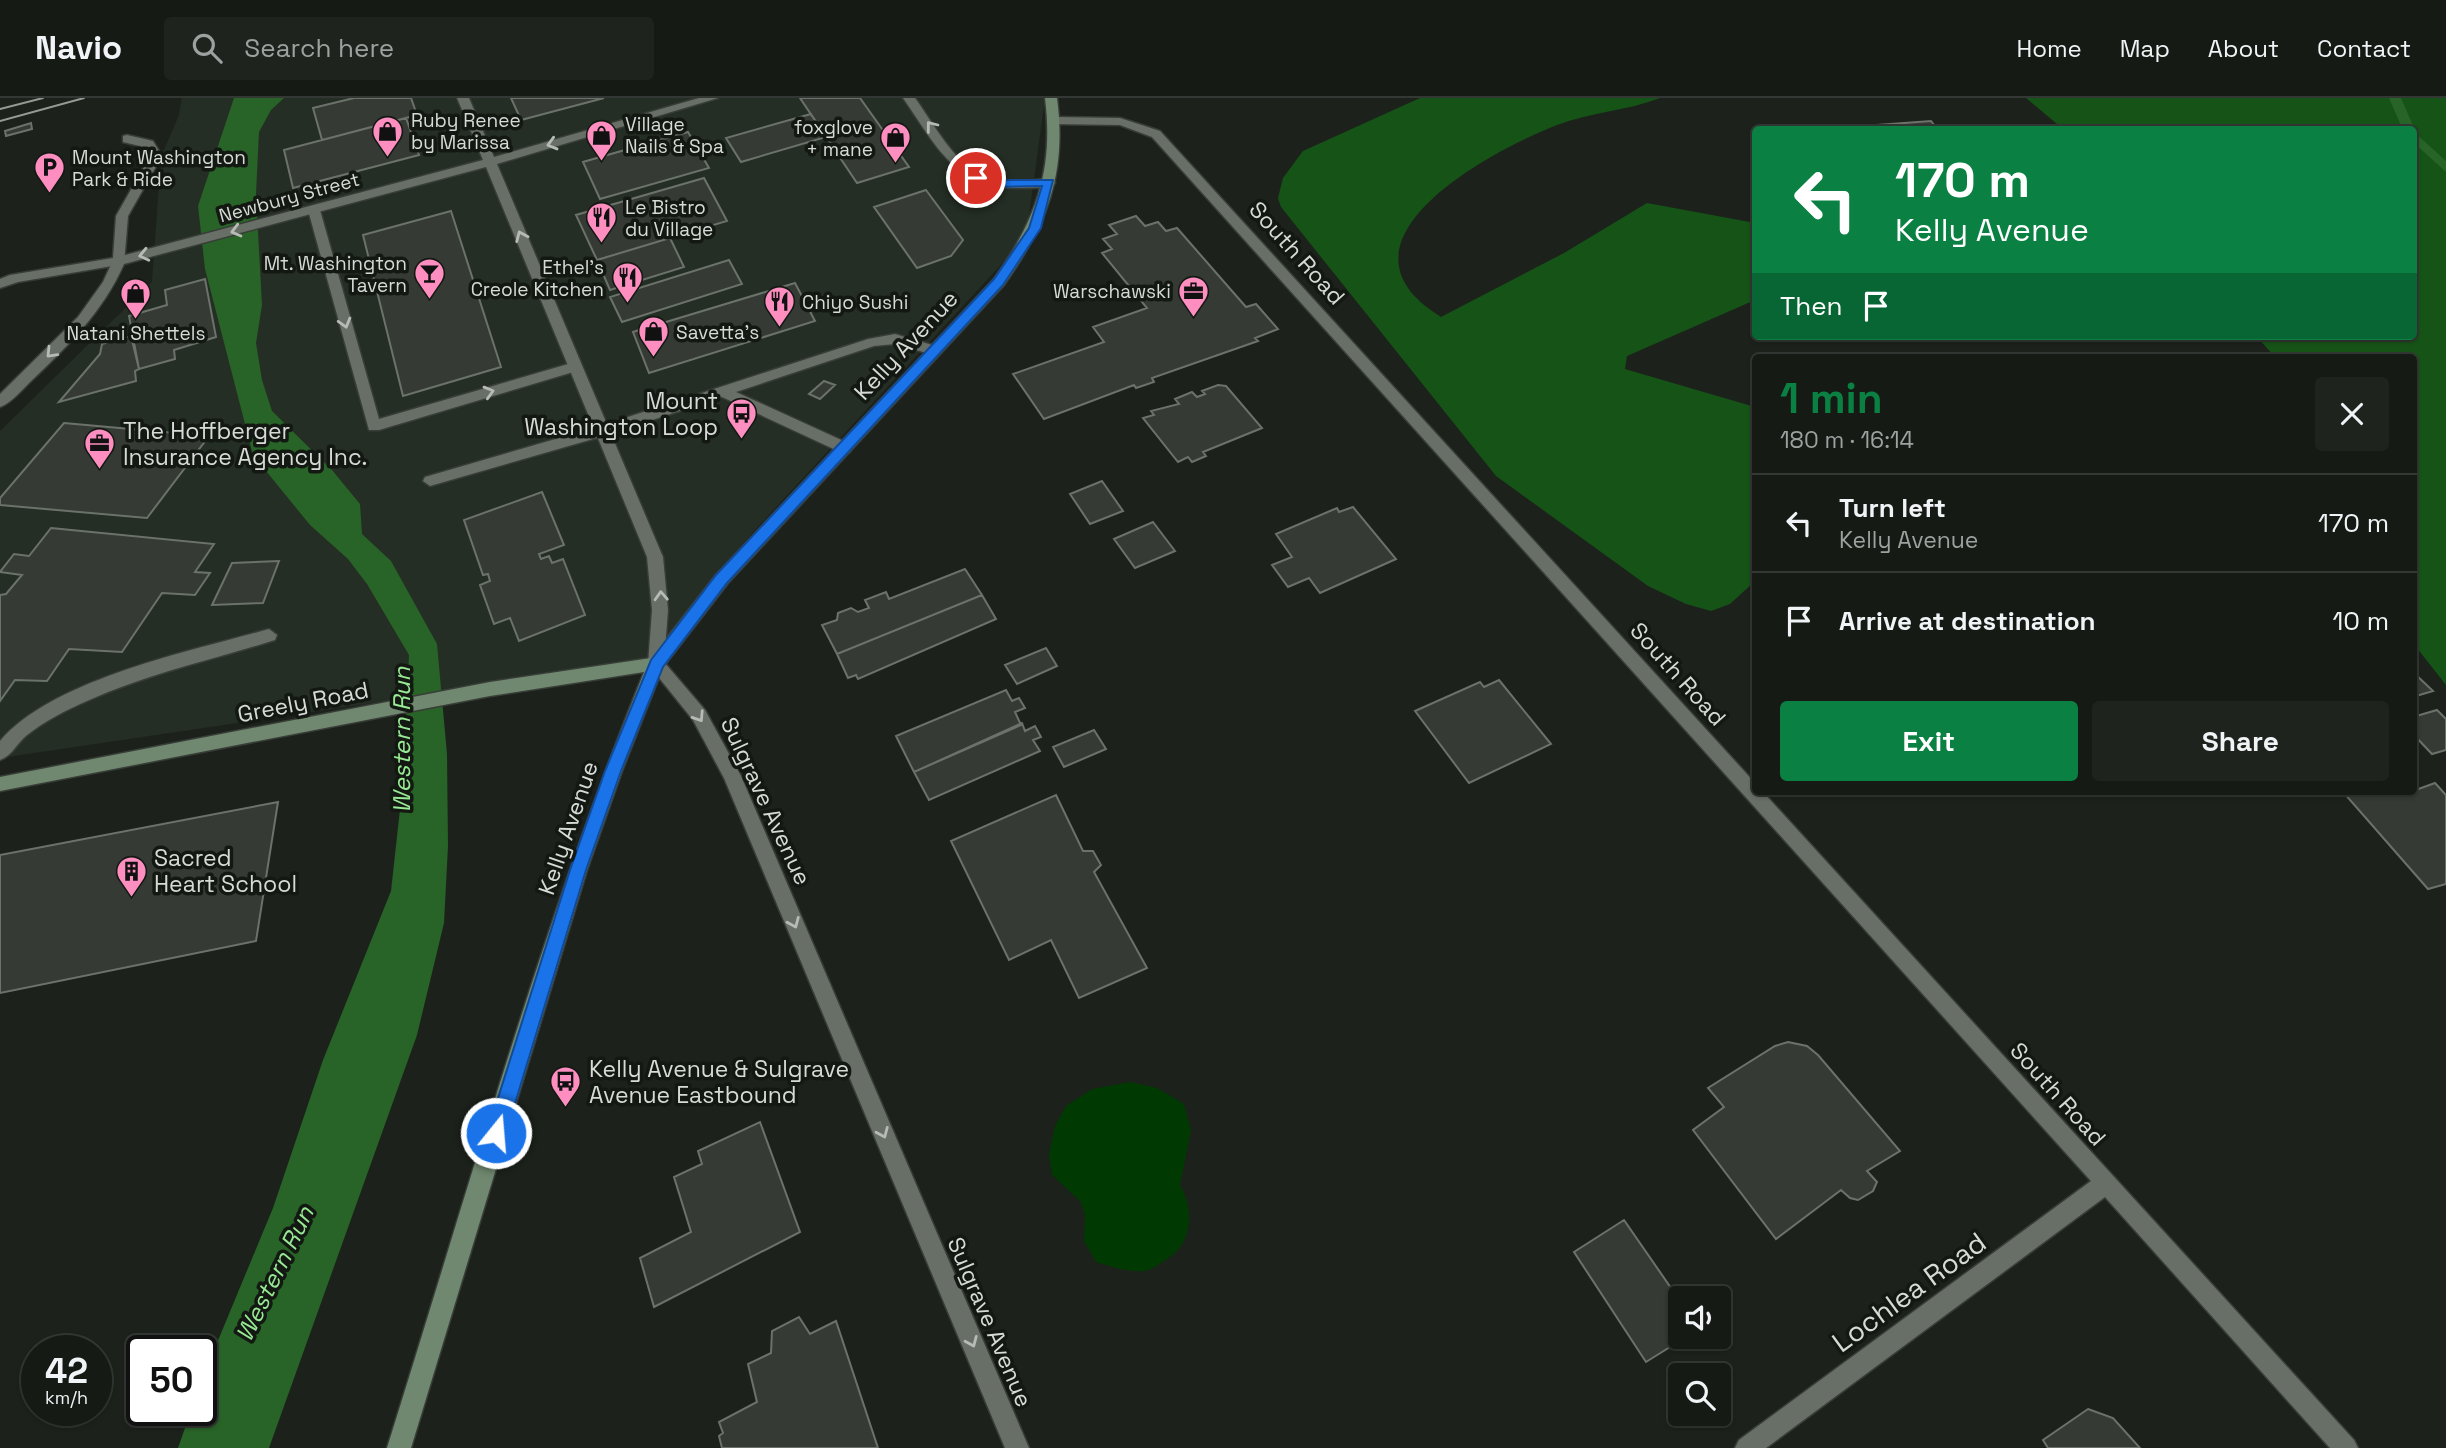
<!DOCTYPE html>
<html lang="en">
<head>
<meta charset="utf-8">
<style>
	:root { --surface:#151a14; --page:#1e231d; --text:#f1f3f6; --muted:#9da1a0; --line:#343834; --accent:#0b8043 }
	body { margin:0; font-family:"Space Grotesk",sans-serif; background:var(--page); color:var(--text); height:100vh; display:flex; flex-direction:column; font-size:26px; white-space:nowrap }
	* { box-sizing:border-box; margin:0 }
	p { font-size:23px; color:var(--muted) }
	.icon { flex:none; width:38px; height:38px; fill:none; stroke:currentColor; stroke-width:2; stroke-linecap:round; stroke-linejoin:round }
	.map { position:relative; flex:1; overflow:hidden }
	.sheet { position:absolute; left:1752px; top:256px; width:665px; height:441px; display:flex; flex-direction:column; background:var(--surface); border-radius:7px; box-shadow:0 2px 5px #0004,0 0 0 2px var(--line) }
	.sheet>* { flex:none }
	.banner { position:absolute; left:1752px; top:28px; width:665px; height:214px; border-radius:7px; box-shadow:0 2px 5px #0004,0 0 0 2px var(--line); background:#0b8043; color:#fff; overflow:hidden }
	.fabs { position:absolute; left:1668px; top:1188px; display:grid; gap:14px }
	.fabs a { display:grid; place-items:center; width:63px; height:63px; border-radius:7px; background:var(--surface); box-shadow:0 2px 5px #0004,0 0 0 2px var(--line); font-size:35px }
	.speed { position:absolute; left:21px; top:1237px; display:flex; gap:14px; font-size:35px; font-weight:700; text-align:center }
	.speed>* { display:grid; place-content:center; width:91px; height:91px; border-radius:50%; background:var(--surface); box-shadow:0 2px 5px #0004,0 0 0 2px var(--line); line-height:1 }
	.speed small { font-size:18px; font-weight:400 }
	.speed .limit { border:4px solid #111; border-radius:10px; background:#fff; color:#111 }
	.pin { position:absolute; display:grid; place-items:center; width:60px; height:60px; color:#fff; margin:-30px; border:4px solid #fff; border-radius:50%; box-shadow:0 2px 7px #0007 }
	.me { position:absolute; width:77px; margin:-38px; rotate:17deg; stroke-linejoin:round; filter:drop-shadow(0 0 5px #0008) }
	.turn { display:flex; align-items:center; gap:24px; height:147px; padding:0 28px; font-size:32px }
	.turn .icon { width:91px; height:91px; stroke-width:2.5 }
	.turn b { display:block; font-size:49px; line-height:60px }
	.then { display:flex; align-items:center; height:66px; padding:0 28px; background:#0003; gap:14px; font-size:26px }
	.round { display:grid; place-items:center; flex:none; width:74px; height:74px; border-radius:7px; background:var(--page) }
	.summary { display:flex; align-items:center; justify-content:space-between; height:119px; padding:0 28px }
	h1 { font-size:42px; font-weight:600; line-height:52px; color:var(--accent) }
	.action { display:flex; gap:14px; margin-top:auto; padding:14px 28px }
	.action a { flex:1; height:80px; border-radius:7px; background:var(--accent); color:#fff; font-size:28px; font-weight:600; line-height:80px; text-align:center }
	.action a+a { background:var(--page); color:var(--text) }
	ul { padding:0; list-style:none }
	li { display:flex; align-items:center; gap:21px; height:98px; padding:0 28px; border-top:2px solid var(--line) }
	li div { flex:1 }
	li b { display:block; font-size:26px }
	li em { font-style:normal }
	header { display:flex; align-items:center; gap:42px; box-sizing:border-box; height:98px; padding:0 35px; background:var(--surface); border-bottom:2px solid var(--line) }
	header strong { font-size:33px }
	nav { display:flex; gap:38px; margin-inline-start:auto; font-size:24px }
	.search { width:490px; height:63px; background:var(--page); display:flex; align-items:center; gap:18px; box-sizing:border-box; padding:0 24px; border-radius:7px; color:var(--muted); font-size:26px }
	.map>svg:first-child { display:block }
	.built { fill:#242e24 }
	.green { fill:#003902 }
	.forest { fill:#165317 }
	.water { fill:#286327 }
	.lines { fill:none; stroke-linecap:round; stroke-linejoin:round }
	.stream { fill:#286327; fill-rule:evenodd }
	.building { fill:#353b34; stroke:#6b726a; stroke-width:2 }
	.service-casing { stroke:#383d38; stroke-width:3 }
	.minor-casing { stroke:#383d38; stroke-width:3 }
	.secondary-casing { stroke:#383d38; stroke-width:3 }
	.service { fill:#686f67; fill-rule:evenodd }
	.minor { fill:#686f67; fill-rule:evenodd }
	.secondary { fill:#70886f; fill-rule:evenodd }
	.tram { stroke:#959a95; stroke-width:2 }
	.oneway { stroke:#b6bbb5 }
	.route { fill:#1a73e8; stroke:#114b97; stroke-width:2 }
	.labels { text-anchor:middle; stroke-width:7; stroke-linejoin:round; paint-order:stroke }
	.far-poi-label { font-size:19px; fill:#d7dbd7; stroke:#131812; text-anchor:start }
	.far-street-label { font-size:19px; fill:#d7dbd7; stroke:#131812 }
	.street-label { font-size:23px; fill:#d7dbd7; stroke:#131812 }
	.poi-label { font-size:23px; fill:#d7dbd7; stroke:#131812; text-anchor:start }
	.water-label { font-size:24px; font-style:italic; fill:#98e994; stroke:#131812 }
	.near-street-label { font-size:28px; fill:#d7dbd7; stroke:#131812 }
</style>
</head>
<body>
<header>
<strong>Navio</strong>
<div class="search"><svg class="icon" aria-label="search" viewBox="0 0 24 24"><circle cx="10" cy="10" r="6"/><path d="M15 15l6 6"/></svg>Search here</div>
<nav><a>Home</a><a>Map</a><a>About</a><a>Contact</a></nav>
</header>
<div class="map">
<svg width="2446" height="1350" viewBox="0 0 2446 1350">
	<rect width="100%" height="100%" fill="#1c221b"/>
	<!-- built -->
	<path class="built" d="M182 0H1045L1026 140 754 433 644 565 0 660V333L152 184 161 59 179 17Z"/>
	<!-- green -->
	<path class="green" d="M1130 984 1157 990 1184 1006 1191 1032 1180 1087C1195 1113 1193 1147 1164 1163 1158 1167 1151 1172 1144 1173 1127 1174 1112 1169 1096 1164L1084 1143 1085 1118 1081 1104 1052 1077 1049 1056 1055 1028 1066 1008 1092 991Z"/>
	<!-- forest -->
	<path class="forest" d="M1420 0H1660C1627 13 1590 14 1557 27 1488 54 1320 145 1441 219L1564 155 1647 105 1755 125V202L1627 258 1625 271 1755 309V483L1730 506 1711 513 1686 506 1648 488 1496 378 1281 109 1278 100 1283 80 1303 53Z
		M2026 0H2446V587L2413 545V259H2275L2256 238H2413V32L2063 31Z"/>
	<!-- water -->
	<path class="water" d="M234 0H284L271 12 259 34 256 96 262 207 256 245 262 282 272 313 332 372 360 406 362 436 391 463 437 546 447 656 448 748 444 825 417 937 269 1350H178L191 1313 201 1312 202 1281 273 1110 323 962 391 793 402 693 409 557 367 486 348 461 310 427 253 357 205 171 198 108Z"/>
	<g class="lines">
		<!-- stream -->
		<path class="stream" d="M2389 0H2401L2415 32 2414 34 2446 63V74L2413 44V32H2403Z"/>
	</g>
	<!-- building -->
	<path class="building" d="M354 0H411L417 17 322 42 313 10Z
		M511 0H604L521 22Z
		M800 0H860L909 69 857 85Z
		M811 16 826 39 741 64 726 40Z
		M406 20 419 57 293 90 284 52Z
		M1931 23 1938 32H1881L1878 27Z
		M31 25 32 31 6 38 5 33Z
		M688 34 709 70 600 101 583 64Z
		M704 80 727 123 597 162 576 117Z
		M926 92 963 142 951 158 917 170 874 109Z
		M451 113 501 269 403 298 363 137Z
		M1136 118 1145 128 1158 124 1166 133 1177 130 1246 209 1256 206 1278 231 1255 240 1258 243 1152 280 1154 284 1136 290 1134 287 1044 321 1013 276 1104 244 1093 229 1147 210 1102 155 1112 151 1103 141 1117 136 1109 127Z
		M670 140 684 169 610 192 597 162Z
		M729 162 742 186 622 224 610 199Z
		M205 181 216 239 174 252 175 261 139 271 129 218 167 207 165 192Z
		M795 185 815 223 649 275 633 234Z
		M131 238 139 271 135 273 136 283 59 304 100 256 102 246Z
		M824 283 835 287 820 301 809 296Z
		M1218 287 1226 288 1262 330 1203 354 1206 358 1192 364 1188 359 1178 364 1143 320 1154 317 1151 313 1179 306 1175 301 1192 294 1197 299 1205 296 1202 293Z
		M64 325 209 338 147 420 0 407V400Z
		M1102 383 1123 413 1090 426 1070 396Z
		M542 394 564 447 539 456 541 461 549 458 552 465 563 461 585 517 519 543 510 520 494 526 480 487 490 483 488 476 483 477 464 422Z
		M1353 409 1396 461 1320 495 1309 480 1288 489 1272 467 1292 459 1276 436 1337 410 1339 414Z
		M1153 424 1175 453 1135 470 1114 441Z
		M51 430 214 446 195 474 210 475 195 497 162 495 122 554 69 551 47 583 15 582 0 603V497L6 496 22 477 0 474 14 456 29 458Z
		M279 463 263 505 212 507 232 465Z
		M965 471 982 497 837 556 822 527 837 522 838 515 851 510 858 514 869 510 865 502 886 494 889 501Z
		M982 497 996 521 858 581 856 577 848 580 837 556Z
		M1046 550 1057 568 1017 586 1005 567Z
		M2413 574 2433 593 2413 599Z
		M1499 582 1551 646 1469 685 1415 613 1480 584 1484 589Z
		M1006 592 1012 603 1019 600 1025 610 1015 614 1021 627 914 674 896 638Z
		M2437 612 2446 621V652L2432 656 2413 636V619Z
		M1022 625 1025 633 1035 628 1041 639 1033 642 1040 653 929 702 914 674Z
		M1094 632 1106 651 1064 669 1053 649Z
		M2435 685 2446 697V786L2428 791 2343 694 2413 693Z
		M1056 697 1083 753H1093L1101 767 1094 774 1147 870 1079 900 1051 842 1009 862 951 743Z
		M278 704 256 843 0 895V757Z
		M1788 944 1807 948 1818 957 1900 1053 1867 1073 1877 1084 1873 1093 1858 1102 1850 1100 1841 1092 1776 1141 1693 1032 1724 1009 1708 990 1775 948Z
		M760 1024 800 1134 654 1209 640 1160 691 1134 674 1079 702 1066 698 1053Z
		M1624 1122 1680 1203V1239H1686L1646 1264 1574 1154Z
		M799 1219 810 1236 836 1223 878 1350H722L719 1338 723 1335 719 1324 757 1304 748 1266 771 1255 772 1233Z
		M2088 1311 2113 1320 2140 1350H2048L2043 1342Z"/>
	<g class="lines">
		<defs>
			<path id="service" d="M127 37 153 43 162 58 128 118 124 166 18 184 0 190V181L10 177 113 160 116 118 150 58 144 49 123 44V38Z
				M314 108 320 112 379 321 575 264 582 269 580 272 379 332H369L308 112Z
				M895 236 939 249 941 252 934 257 895 246 874 248 736 294 850 346V354H840L722 299 607 337 430 388 423 383 425 379 597 329 868 241Z
				M269 531 277 537 275 542C212 562 147 576 87 603 66 612 45 623 27 637 17 645 12 658 0 662V643C53 581 192 553 269 531Z"/>
			<path id="minor" d="M457 0H469L494 59 699 0H718L497 66 663 459 668 512 664 564 705 612 741 678 1029 1350H1005L724 680 693 622 648 566 652 512 647 459 486 69 124 166C103 214 67 249 29 285 21 293 11 305 0 309V296L78 219 103 184 114 160 483 62Z
				M903 0H915C934 26 956 70 989 80 1007 86 1030 82 1049 81L1055 85C1048 91 1034 89 1024 90 955 92 938 50 903 0Z
				M1055 19 1120 20 1160 33 1755 685V693H1762L2354 1342 2358 1350H2330L2105 1099 1766 1350H1735L1739 1342 2091 1083 1152 39 1120 27 1051 26 1049 23Z"/>
			<path id="secondary" d="M1045 0H1057C1067 76 1047 126 1004 187L728 485 663 569 622 673 587 772 411 1350H387C469 1090 542 827 644 574L490 598 0 693V679L490 584 651 560 716 477 994 181C1036 122 1054 72 1045 0Z"/>
		</defs>
		<!-- service casing -->
		<use href="#service" class="service-casing"/>
		<!-- minor casing -->
		<use href="#minor" class="minor-casing"/>
		<!-- secondary casing -->
		<use href="#secondary" class="secondary-casing"/>
		<!-- service -->
		<use href="#service" class="service"/>
		<!-- minor -->
		<use href="#minor" class="minor"/>
		<!-- secondary -->
		<use href="#secondary" class="secondary"/>
		<!-- tram -->
		<path class="tram" d="M0 11 43 0
			M0 23 84 0"/>
	</g>
	<!-- one-way arrows -->
	<defs><path id="oneway-chevron" d="M-2-3.5L2.5 0L-2 3.5" fill="none" stroke-width="1.6" stroke-linecap="round" stroke-linejoin="round" transform="scale(1.75)"/></defs>
	<g class="oneway">
		<use href="#oneway-chevron" transform="translate(931 28) rotate(-128)"/>
		<use href="#oneway-chevron" transform="translate(552 46) rotate(164)"/>
		<use href="#oneway-chevron" transform="translate(236 133) rotate(165)"/>
		<use href="#oneway-chevron" transform="translate(521 138) rotate(-113)"/>
		<use href="#oneway-chevron" transform="translate(144 157) rotate(167)"/>
		<use href="#oneway-chevron" transform="translate(345 225) rotate(74)"/>
		<use href="#oneway-chevron" transform="translate(51 255) rotate(134)"/>
		<use href="#oneway-chevron" transform="translate(489 294) rotate(-16)"/>
		<use href="#oneway-chevron" transform="translate(661 498) rotate(-93)"/>
		<use href="#oneway-chevron" transform="translate(699 619) rotate(57)"/>
		<use href="#oneway-chevron" transform="translate(794 825) rotate(67)"/>
		<use href="#oneway-chevron" transform="translate(883 1035) rotate(67)"/>
		<use href="#oneway-chevron" transform="translate(972 1244) rotate(67)"/>
	</g>
	<!-- route -->
	<path class="route" d="M976 76 996 82H1053L1041 130 1003 187 727 485 663 569 621 673 586 772 506 1035 503 1041 496 1044 490 1041 487 1035 570 772 605 673 651 562 716 477 994 181 1029 130 1042 88 996 89 972 82 970 80Z"/>
	<!-- icons -->
	<defs>
		<symbol id="shop-pin" viewBox="-11 -11 22 30"><path d="M0 17L-7.5 6A9.5 9.5 0 1 1 7.5 6Z" fill="#fd8ebf" stroke="#131812"/><path d="M-5-2.5h2.3a2.7 3.5 0 0 1 5.4 0H5L5.5 6h-11ZM-1.5-2.5h3a1.5 2.3 0 0 0-3 0Z" fill="#111"/></symbol>
		<symbol id="parking-pin" viewBox="-11 -11 22 30"><path d="M0 17L-7.5 6A9.5 9.5 0 1 1 7.5 6Z" fill="#fd8ebf" stroke="#131812"/><path d="M-3.5-5.5H1a3.5 3.5 0 0 1 0 7H-1V5.5H-3.5ZM-1-3.4V-.6H.8a1.4 1.4 0 0 0 0-2.8Z" fill="#111"/></symbol>
		<symbol id="restaurant-pin" viewBox="-11 -11 22 30"><path d="M0 17L-7.5 6A9.5 9.5 0 1 1 7.5 6Z" fill="#fd8ebf" stroke="#131812"/><path d="M-5-6h1v4h1v-4h1v4h1v-4h1v5L-1.5 .5V6h-2V.5L-5-1ZM5-6V6H3V1.5H1.5Q1.5-4 5-6Z" fill="#111"/></symbol>
		<symbol id="bar-pin" viewBox="-11 -11 22 30"><path d="M0 17L-7.5 6A9.5 9.5 0 1 1 7.5 6Z" fill="#fd8ebf" stroke="#131812"/><path d="M-6-5H6L.8 .8V4.5H3.5V6h-7V4.5H-.8V.8Z" fill="#111"/></symbol>
		<symbol id="office-pin" viewBox="-11 -11 22 30"><path d="M0 17L-7.5 6A9.5 9.5 0 1 1 7.5 6Z" fill="#fd8ebf" stroke="#131812"/><path d="M-6-3h4V-5.5h4V-3h4V5H-6ZM-1-4.5V-3h2v-1.5ZM-6 0V1H6V0Z" fill="#111"/></symbol>
		<symbol id="bus-pin" viewBox="-11 -11 22 30"><path d="M0 17L-7.5 6A9.5 9.5 0 1 1 7.5 6Z" fill="#fd8ebf" stroke="#131812"/><path d="M-5-6H5V4H4V6H2V4H-2V6H-4V4H-5ZM-3.5-4V0h7V-4ZM-3.5 1.2v1.5H-2V1.2ZM2 1.2v1.5H3.5V1.2Z" fill="#111"/></symbol>
		<symbol id="building-pin" viewBox="-11 -11 22 30"><path d="M0 17L-7.5 6A9.5 9.5 0 1 1 7.5 6Z" fill="#fd8ebf" stroke="#131812"/><path d="M-4-6H4V6H1V3H-1V6H-4ZM-2.5-4.3h1.7v1.8h-1.7ZM.8-4.3h1.7v1.8H.8ZM-2.5-1h1.7V.8h-1.7ZM.8-1h1.7V.8H.8Z" fill="#111"/></symbol>
	</defs>
	<g fill-rule="evenodd">
		<use href="#shop-pin" x="370" y="16" width="35" height="47"/>
		<use href="#shop-pin" x="584" y="20" width="35" height="47"/>
		<use href="#shop-pin" x="878" y="22" width="35" height="47"/>
		<use href="#parking-pin" x="32" y="52" width="35" height="47"/>
		<use href="#restaurant-pin" x="584" y="102" width="35" height="47"/>
		<use href="#bar-pin" x="412" y="158" width="35" height="47"/>
		<use href="#restaurant-pin" x="610" y="162" width="35" height="47"/>
		<use href="#office-pin" x="1176" y="176" width="35" height="47"/>
		<use href="#shop-pin" x="118" y="178" width="35" height="47"/>
		<use href="#restaurant-pin" x="762" y="186" width="35" height="47"/>
		<use href="#shop-pin" x="636" y="216" width="35" height="47"/>
		<use href="#bus-pin" x="724" y="298" width="35" height="47"/>
		<use href="#office-pin" x="82" y="328" width="35" height="47"/>
		<use href="#building-pin" x="114" y="756" width="35" height="47"/>
		<use href="#bus-pin" x="548" y="966" width="35" height="47"/>
	</g>
	<g class="labels">
		<!-- far-poi labels -->
		<g class="far-poi-label">
			<text x="411" y="29">Ruby Renee<tspan x="411" dy="22">by Marissa</tspan></text>
			<text x="625" y="33">Village<tspan x="625" dy="22">Nails &amp; Spa</tspan></text>
			<text x="873" y="36" text-anchor="end">foxglove<tspan x="873" dy="22">+ mane</tspan></text>
			<text x="72" y="66">Mount Washington<tspan x="72" dy="22">Park &amp; Ride</tspan></text>
			<text x="625" y="116">Le Bistro<tspan x="625" dy="22">du Village</tspan></text>
			<text x="407" y="172" text-anchor="end">Mt. Washington<tspan x="407" dy="22">Tavern</tspan></text>
			<text x="604" y="176" text-anchor="end">Ethel's<tspan x="604" dy="22">Creole Kitchen</tspan></text>
			<text x="1171" y="200" text-anchor="end">Warschawski</text>
			<text x="802" y="211">Chiyo Sushi</text>
			<text x="676" y="241">Savetta's</text>
			<text x="136" y="242" text-anchor="middle">Natani Shettels</text>
		</g>
		<!-- far-street labels -->
		<g class="far-street-label">
			<text transform="translate(289 99) rotate(-15)" y="7">Newbury Street</text>
		</g>
		<!-- street labels -->
		<g class="street-label">
			<text transform="translate(1297 155) rotate(48)" y="8">South Road</text>
			<text transform="translate(906 247) rotate(-47)" y="8">Kelly Avenue</text>
			<text transform="translate(1678 576) rotate(48)" y="8">South Road</text>
			<text transform="translate(303 604) rotate(-11)" y="8">Greely Road</text>
			<text transform="translate(766 703) rotate(65)" y="8">Sulgrave Avenue</text>
			<text transform="translate(568 730) rotate(-71)" y="8">Kelly Avenue</text>
			<text transform="translate(2058 996) rotate(48)" y="8">South Road</text>
			<text transform="translate(990 1224) rotate(67)" y="8">Sulgrave Avenue</text>
		</g>
		<!-- poi labels -->
		<g class="poi-label">
			<text x="718" y="311" text-anchor="end">Mount<tspan x="718" dy="26">Washington Loop</tspan></text>
			<text x="123" y="341">The Hoffberger<tspan x="123" dy="26">Insurance Agency Inc.</tspan></text>
			<text x="154" y="768">Sacred<tspan x="154" dy="26">Heart School</tspan></text>
			<text x="589" y="979">Kelly Avenue &amp; Sulgrave<tspan x="589" dy="26">Avenue Eastbound</tspan></text>
		</g>
		<!-- water labels -->
		<g class="water-label">
			<text transform="translate(402 642) rotate(-90)" y="8">Western Run</text>
			<text transform="translate(275 1176) rotate(-64)" y="8">Western Run</text>
		</g>
		<!-- near-street labels -->
		<g class="near-street-label">
			<text transform="translate(1909 1194) rotate(-36)" y="10">Lochlea Road</text>
		</g>
	</g>
</svg>
<div class="fabs">
<a><svg class="icon" aria-label="sound" viewBox="0 0 24 24"><path d="M4 9h4l5-4v14l-5-4H4zM17 9q2 3 0 6"/></svg></a>
<a><svg class="icon" aria-label="search" viewBox="0 0 24 24"><circle cx="10" cy="10" r="6"/><path d="M15 15l6 6"/></svg></a>
</div>
<div class="speed"><div>42<small>km/h</small></div><div class="limit">50</div></div>
<div class="pin" style="left:976px;top:80px;background:#d93025"><svg class="icon" aria-label="arrive" viewBox="0 0 24 24"><path d="M6 21V4h12l-3 4 3 4H6"/></svg></div>
<svg class="me" style="left:496px;top:1035px" viewBox="-20 -20 40 40"><circle r="17" fill="#1a73e8" stroke="#fff" stroke-width="3"/><path d="M0-11L8 9 0 5-8 9z" fill="#fff"/></svg>
<div class="banner">
<div class="turn"><svg class="icon" aria-label="left" viewBox="0 0 24 24"><path d="M17 20v-9H6M10 6l-5 5 5 5"/></svg><div><b>170 m</b>Kelly Avenue</div></div>
<div class="then">Then<svg class="icon" aria-label="arrive" viewBox="0 0 24 24"><path d="M6 21V4h12l-3 4 3 4H6"/></svg></div>
</div>
<section class="sheet">
<div class="summary"><div><h1>1 min</h1><p>180 m · 16:14</p></div><a class="round"><svg class="icon" aria-label="close" viewBox="0 0 24 24"><path d="M6 6l12 12M18 6L6 18"/></svg></a></div>
<ul>
<li><svg class="icon" aria-label="left" viewBox="0 0 24 24"><path d="M17 20v-9H6M10 6l-5 5 5 5"/></svg><div><b>Turn left</b><p>Kelly Avenue</p></div><em>170 m</em></li>
<li><svg class="icon" aria-label="arrive" viewBox="0 0 24 24"><path d="M6 21V4h12l-3 4 3 4H6"/></svg><div><b>Arrive at destination</b></div><em>10 m</em></li>
</ul>
<div class="action"><a>Exit</a><a>Share</a></div>
</section>
</div>
</body>
</html>
